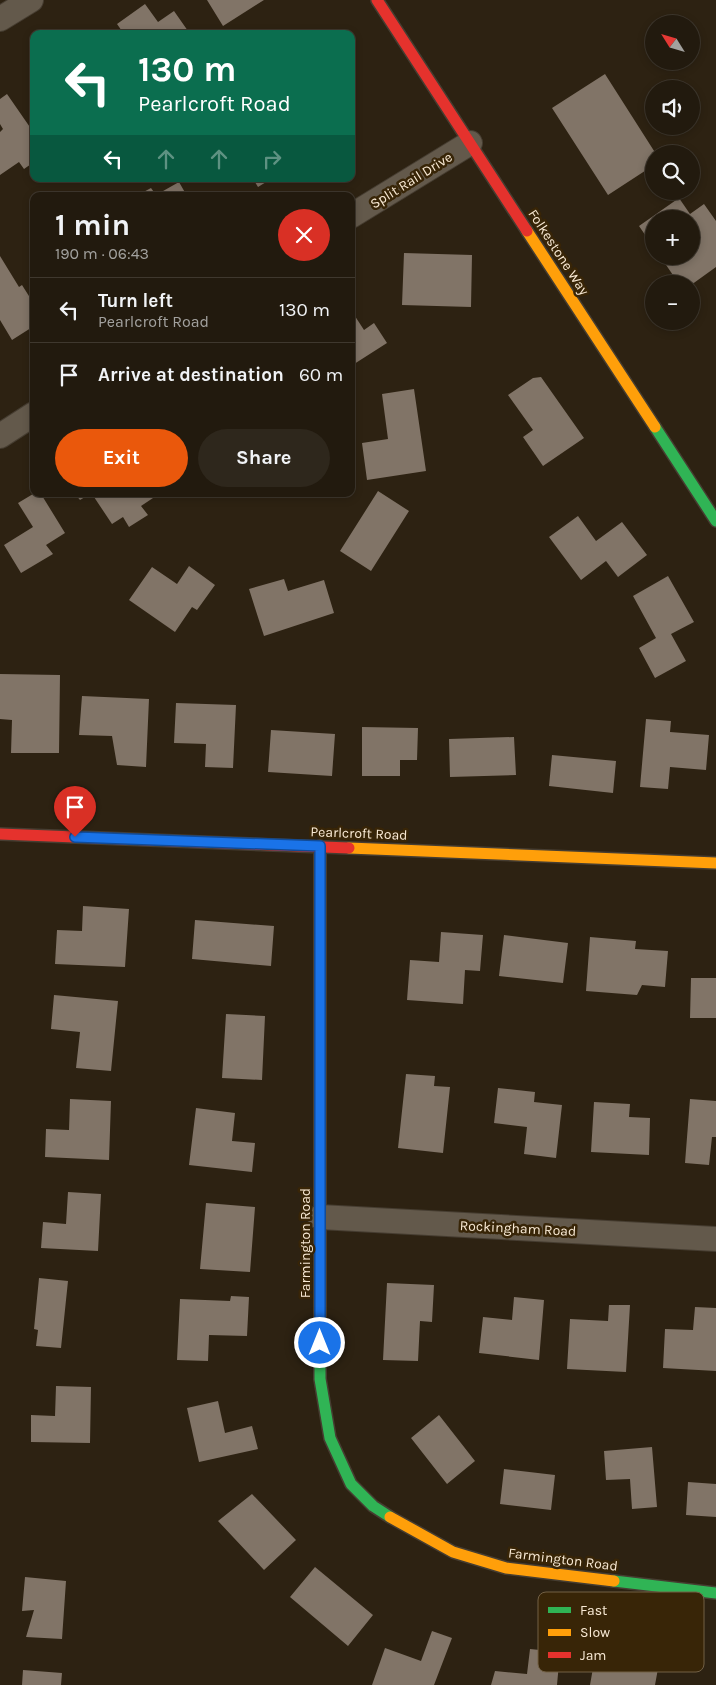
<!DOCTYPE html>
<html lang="en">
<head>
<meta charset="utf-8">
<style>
	:root { --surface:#221a0e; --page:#2e271c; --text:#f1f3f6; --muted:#a2a19e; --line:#3f382e; --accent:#ea580c }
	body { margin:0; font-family:Karla,sans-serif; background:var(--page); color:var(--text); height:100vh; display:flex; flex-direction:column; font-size:19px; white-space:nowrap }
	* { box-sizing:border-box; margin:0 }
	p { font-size:16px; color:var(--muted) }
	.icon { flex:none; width:28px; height:28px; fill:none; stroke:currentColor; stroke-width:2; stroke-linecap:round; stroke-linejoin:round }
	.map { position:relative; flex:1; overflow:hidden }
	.side { position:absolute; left:30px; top:192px; width:325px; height:305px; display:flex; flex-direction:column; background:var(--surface); border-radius:10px; box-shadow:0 2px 8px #0003,0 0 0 1px var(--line) }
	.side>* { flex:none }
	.hud { position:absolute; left:30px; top:30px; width:325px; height:152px; border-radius:10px; box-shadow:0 2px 8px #0003,0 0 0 1px var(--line); background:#0b6e4f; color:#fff; overflow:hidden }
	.needle { width:32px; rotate:307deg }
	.buttons { position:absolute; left:645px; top:15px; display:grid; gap:10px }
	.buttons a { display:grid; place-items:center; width:55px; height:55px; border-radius:50%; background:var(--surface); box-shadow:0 2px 8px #0003,0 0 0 1px var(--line); font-size:25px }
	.pin { position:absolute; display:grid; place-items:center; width:42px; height:42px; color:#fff; margin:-51px -21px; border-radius:50% 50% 50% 0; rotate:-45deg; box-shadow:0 0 5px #0007 }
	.pin .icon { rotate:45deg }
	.me { position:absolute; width:55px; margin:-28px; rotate:0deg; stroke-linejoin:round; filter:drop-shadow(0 0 4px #0008) }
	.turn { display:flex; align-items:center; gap:18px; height:105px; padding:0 25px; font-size:22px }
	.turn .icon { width:65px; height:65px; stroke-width:2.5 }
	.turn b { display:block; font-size:35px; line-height:42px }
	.lanes { display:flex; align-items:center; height:48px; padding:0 25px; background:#0003; justify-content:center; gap:25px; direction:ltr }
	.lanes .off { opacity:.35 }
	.round { display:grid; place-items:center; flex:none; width:52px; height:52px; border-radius:26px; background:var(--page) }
	.headline { display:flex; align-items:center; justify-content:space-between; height:85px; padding:0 25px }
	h1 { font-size:30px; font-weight:700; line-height:38px }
	.button { display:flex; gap:10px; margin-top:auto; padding:10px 25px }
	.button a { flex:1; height:58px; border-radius:30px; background:var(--accent); color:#fff; font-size:20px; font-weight:700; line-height:58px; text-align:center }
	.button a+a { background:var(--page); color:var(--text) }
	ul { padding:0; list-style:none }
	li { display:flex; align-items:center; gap:15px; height:65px; padding:0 25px; border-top:1px solid var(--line) }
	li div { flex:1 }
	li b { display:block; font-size:19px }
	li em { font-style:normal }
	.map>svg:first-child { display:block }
	.building { fill:#817467 }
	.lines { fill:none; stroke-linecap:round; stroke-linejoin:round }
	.street-casing { stroke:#463d31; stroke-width:26 }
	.fast-casing { stroke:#463d31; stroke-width:14 }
	.slow-casing { stroke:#463d31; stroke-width:14 }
	.jam-casing { stroke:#463d31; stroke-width:14 }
	.street { stroke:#63594b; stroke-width:24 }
	.fast { stroke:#30b455; stroke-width:11 }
	.slow { stroke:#ff9f0a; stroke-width:11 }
	.jam { stroke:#e5322d; stroke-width:11 }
	.route-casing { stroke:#114b97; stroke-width:12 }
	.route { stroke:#1a73e8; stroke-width:9 }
	.labels { text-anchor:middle; stroke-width:5; stroke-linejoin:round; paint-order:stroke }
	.street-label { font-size:14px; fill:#f9ead5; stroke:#382507 }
	.key { fill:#382507; stroke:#726045; stroke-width:1 }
	.key-label { font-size:14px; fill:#f9ead5 }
</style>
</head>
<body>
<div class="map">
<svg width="716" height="1685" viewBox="0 0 716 1685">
	<rect width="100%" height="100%" fill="#2d2212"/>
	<!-- building -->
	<path class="building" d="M207 0H264L223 26Z
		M145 4 158 22 174 11 188 31 184 34H124L117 24Z
		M605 74 656 154H654V165L608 195 552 108Z
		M7 94 34 133V162L24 169 19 162 0 175V132L3 129 0 124V99Z
		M253 179H271L258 187Z
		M179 182 187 196H136L151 188 156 195Z
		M679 198 690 214 704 204 716 221V267L691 285 679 284 660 256H691V219H654V248L639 226Z
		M404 253 472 255 471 307 402 305Z
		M0 256 19 287 22 285 34 304V326L12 340 0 320Z
		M351 310 364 330 374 323 387 343 351 366Z
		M541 377 584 438 543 466 523 437 533 430 508 395 533 378Z
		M414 389 426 471 367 480 362 443 388 439 382 394Z
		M378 491 409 511 371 571 340 551Z
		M33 494H41L65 533 46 545 53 554 21 573 4 545 33 527 18 503Z
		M75 494H90L80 500Z
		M92 494H155L156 496 141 506 148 515 129 527 123 517 112 524Z
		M578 516 596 541 622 522 647 555 618 577 606 561 581 580 549 537Z
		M189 566 215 585 197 610 192 607 175 632 129 600 152 567 177 584Z
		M668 576 694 622 671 634 686 661 655 678 639 648 656 638 633 596Z
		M284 579 288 591 324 580 334 613 264 636 249 589Z
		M0 674 60 675 59 753H11L12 720 0 719Z
		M82 696 149 699 146 767 117 765 112 736 79 735Z
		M176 703 236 705 233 768 205 767 206 744 174 743Z
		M646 719 671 721 670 732 709 735 706 770 670 767 668 789 640 787Z
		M362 727 418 728 417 760H400V776H362Z
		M271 730 335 734 332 776 268 772Z
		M514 737 516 775 450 777 449 739Z
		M552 755 616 761 613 793 549 786Z
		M83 906 129 909 125 967 55 964 57 930 82 931Z
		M195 920 274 926 271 966 192 959Z
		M441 932 483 935 480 971 465 970 463 1004 407 1000 410 960 439 962Z
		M504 935 568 943 563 983 499 976Z
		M590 937 636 941 635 949 668 951 665 987 642 985 637 995 586 991Z
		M691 978H716V1018H690Z
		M54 995 118 1001 111 1071 76 1068 80 1032 51 1029Z
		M226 1014 265 1016 262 1080 222 1078Z
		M406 1074 435 1076 434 1086 450 1087 443 1153 398 1148Z
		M498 1088 535 1092 534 1102 562 1105 556 1158 524 1154 527 1127 494 1123Z
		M70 1099 111 1101 109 1160 45 1157 46 1129 69 1130Z
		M690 1099 716 1101V1137H712L709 1165 685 1163Z
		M594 1102 630 1104 629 1117 650 1118 649 1155 591 1152Z
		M196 1108 235 1113 232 1141 255 1143 252 1172 189 1165Z
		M68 1192 101 1194 98 1251 41 1248 43 1222 66 1224Z
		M206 1203 255 1207 250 1272 200 1269Z
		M39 1278 68 1281 61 1348 36 1346 38 1330 34 1329Z
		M387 1283 434 1285 432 1322 420 1321 418 1361 383 1360Z
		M231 1296 249 1297 247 1336 209 1335 208 1361 177 1360 180 1299 230 1301Z
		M514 1297 544 1300 539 1360 479 1353 483 1317 512 1320Z
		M609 1305H630L626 1372 567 1369 570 1319 608 1321Z
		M695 1307 716 1308V1371L663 1368 665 1329 693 1330Z
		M56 1386 91 1387 90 1443 31 1442V1415L55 1416Z
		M218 1401 225 1433 252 1426 258 1449 199 1462 187 1408Z
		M439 1415 475 1461 447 1484 411 1438Z
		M652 1447 657 1507 632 1509 630 1479 606 1480 604 1451Z
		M504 1469 555 1475 551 1510 500 1504Z
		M688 1482 716 1484V1517L686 1515Z
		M252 1494 296 1540 264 1570 218 1521Z
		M315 1567 373 1615 348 1646 290 1597Z
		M25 1577 66 1581 62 1639 26 1637 34 1610 22 1611Z
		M432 1631 452 1638 434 1685H372L385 1648 421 1661Z
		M530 1649 560 1652 557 1685H491L495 1671 527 1674Z
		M596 1651 659 1663 655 1685H590Z
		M23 1670 62 1673 61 1685H22Z"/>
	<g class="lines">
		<defs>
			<path id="street" d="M0 19 31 0
				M351 216 470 143
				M0 436 34 414
				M320 1217 716 1239"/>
			<path id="fast" d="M655 427 716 521
				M320 1149V1379L330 1438 351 1484 373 1506 390 1517
				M614 1581 716 1593"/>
			<path id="slow" d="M527 231 655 427
				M320 846V1149
				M349 848 716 863
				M390 1517 453 1552 506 1568 614 1581"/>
			<path id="jam" d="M377 0 527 231
				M0 834 349 848"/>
		</defs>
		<!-- street casing -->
		<use href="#street" class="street-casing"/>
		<!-- fast casing -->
		<use href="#fast" class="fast-casing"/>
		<!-- slow casing -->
		<use href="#slow" class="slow-casing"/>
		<!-- jam casing -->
		<use href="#jam" class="jam-casing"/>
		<!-- street -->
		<use href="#street" class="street"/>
		<!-- fast -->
		<use href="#fast" class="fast"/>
		<!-- slow -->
		<use href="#slow" class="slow"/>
		<!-- jam -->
		<use href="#jam" class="jam"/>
	</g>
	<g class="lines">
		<defs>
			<path id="route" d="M75 837 320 846V1343"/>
		</defs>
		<!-- route casing -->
		<use href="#route" class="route-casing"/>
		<!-- route -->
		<use href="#route" class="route"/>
	</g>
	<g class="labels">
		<!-- street labels -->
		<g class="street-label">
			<text transform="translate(411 180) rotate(-32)" y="5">Split Rail Drive</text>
			<text transform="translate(559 252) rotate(57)" y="5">Folkestone Way</text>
			<text transform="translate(359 833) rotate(2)" y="5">Pearlcroft Road</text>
			<text transform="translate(518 1228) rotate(3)" y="5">Rockingham Road</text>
			<text transform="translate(305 1243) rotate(-90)" y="5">Farmington Road</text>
			<text transform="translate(563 1559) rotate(7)" y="5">Farmington Road</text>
		</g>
	</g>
	<!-- legend -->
	<rect x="538" y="1592" width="166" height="80" rx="8" class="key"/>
	<rect x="548" y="1607" width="23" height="6" fill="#30b455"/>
	<rect x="548" y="1629" width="23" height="7" fill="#ff9f0a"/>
	<rect x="548" y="1652" width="23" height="6" fill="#e5322d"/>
	<g class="key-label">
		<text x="580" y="1615">Fast</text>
		<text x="580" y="1637">Slow</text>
		<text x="580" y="1660">Jam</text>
	</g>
</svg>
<div class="buttons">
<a><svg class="needle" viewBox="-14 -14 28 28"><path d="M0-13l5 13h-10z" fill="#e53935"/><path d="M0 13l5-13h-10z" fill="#a2a19e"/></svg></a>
<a><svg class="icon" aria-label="sound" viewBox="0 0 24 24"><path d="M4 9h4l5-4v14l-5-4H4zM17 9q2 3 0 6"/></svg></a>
<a><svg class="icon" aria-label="search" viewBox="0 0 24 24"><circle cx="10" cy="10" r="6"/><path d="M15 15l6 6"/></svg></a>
<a>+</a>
<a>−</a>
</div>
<div class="pin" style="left:75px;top:837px;background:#d93025"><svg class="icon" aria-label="arrive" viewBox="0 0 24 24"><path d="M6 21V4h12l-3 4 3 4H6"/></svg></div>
<svg class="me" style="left:320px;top:1343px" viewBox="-20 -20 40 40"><circle r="17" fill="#1a73e8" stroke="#fff" stroke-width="3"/><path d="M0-11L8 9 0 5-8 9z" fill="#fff"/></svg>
<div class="hud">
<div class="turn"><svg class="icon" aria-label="left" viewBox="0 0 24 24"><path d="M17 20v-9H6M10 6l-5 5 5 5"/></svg><div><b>130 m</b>Pearlcroft Road</div></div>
<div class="lanes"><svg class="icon" aria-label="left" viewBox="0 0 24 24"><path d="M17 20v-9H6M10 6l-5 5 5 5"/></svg><svg class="icon off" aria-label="ahead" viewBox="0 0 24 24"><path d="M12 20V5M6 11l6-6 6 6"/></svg><svg class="icon off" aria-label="ahead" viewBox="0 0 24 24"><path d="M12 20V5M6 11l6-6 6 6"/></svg><svg class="icon off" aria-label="right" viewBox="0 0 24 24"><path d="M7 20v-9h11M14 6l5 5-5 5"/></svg></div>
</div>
<section class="side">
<div class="headline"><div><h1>1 min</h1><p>190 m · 06:43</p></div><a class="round" style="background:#d93025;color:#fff"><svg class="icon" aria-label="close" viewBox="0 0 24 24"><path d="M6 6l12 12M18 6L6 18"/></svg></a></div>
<ul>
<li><svg class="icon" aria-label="left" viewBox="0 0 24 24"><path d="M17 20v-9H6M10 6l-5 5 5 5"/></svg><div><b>Turn left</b><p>Pearlcroft Road</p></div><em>130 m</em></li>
<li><svg class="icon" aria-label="arrive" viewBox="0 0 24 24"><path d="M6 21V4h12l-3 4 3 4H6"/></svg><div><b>Arrive at destination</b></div><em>60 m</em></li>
</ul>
<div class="button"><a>Exit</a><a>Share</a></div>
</section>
</div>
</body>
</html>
